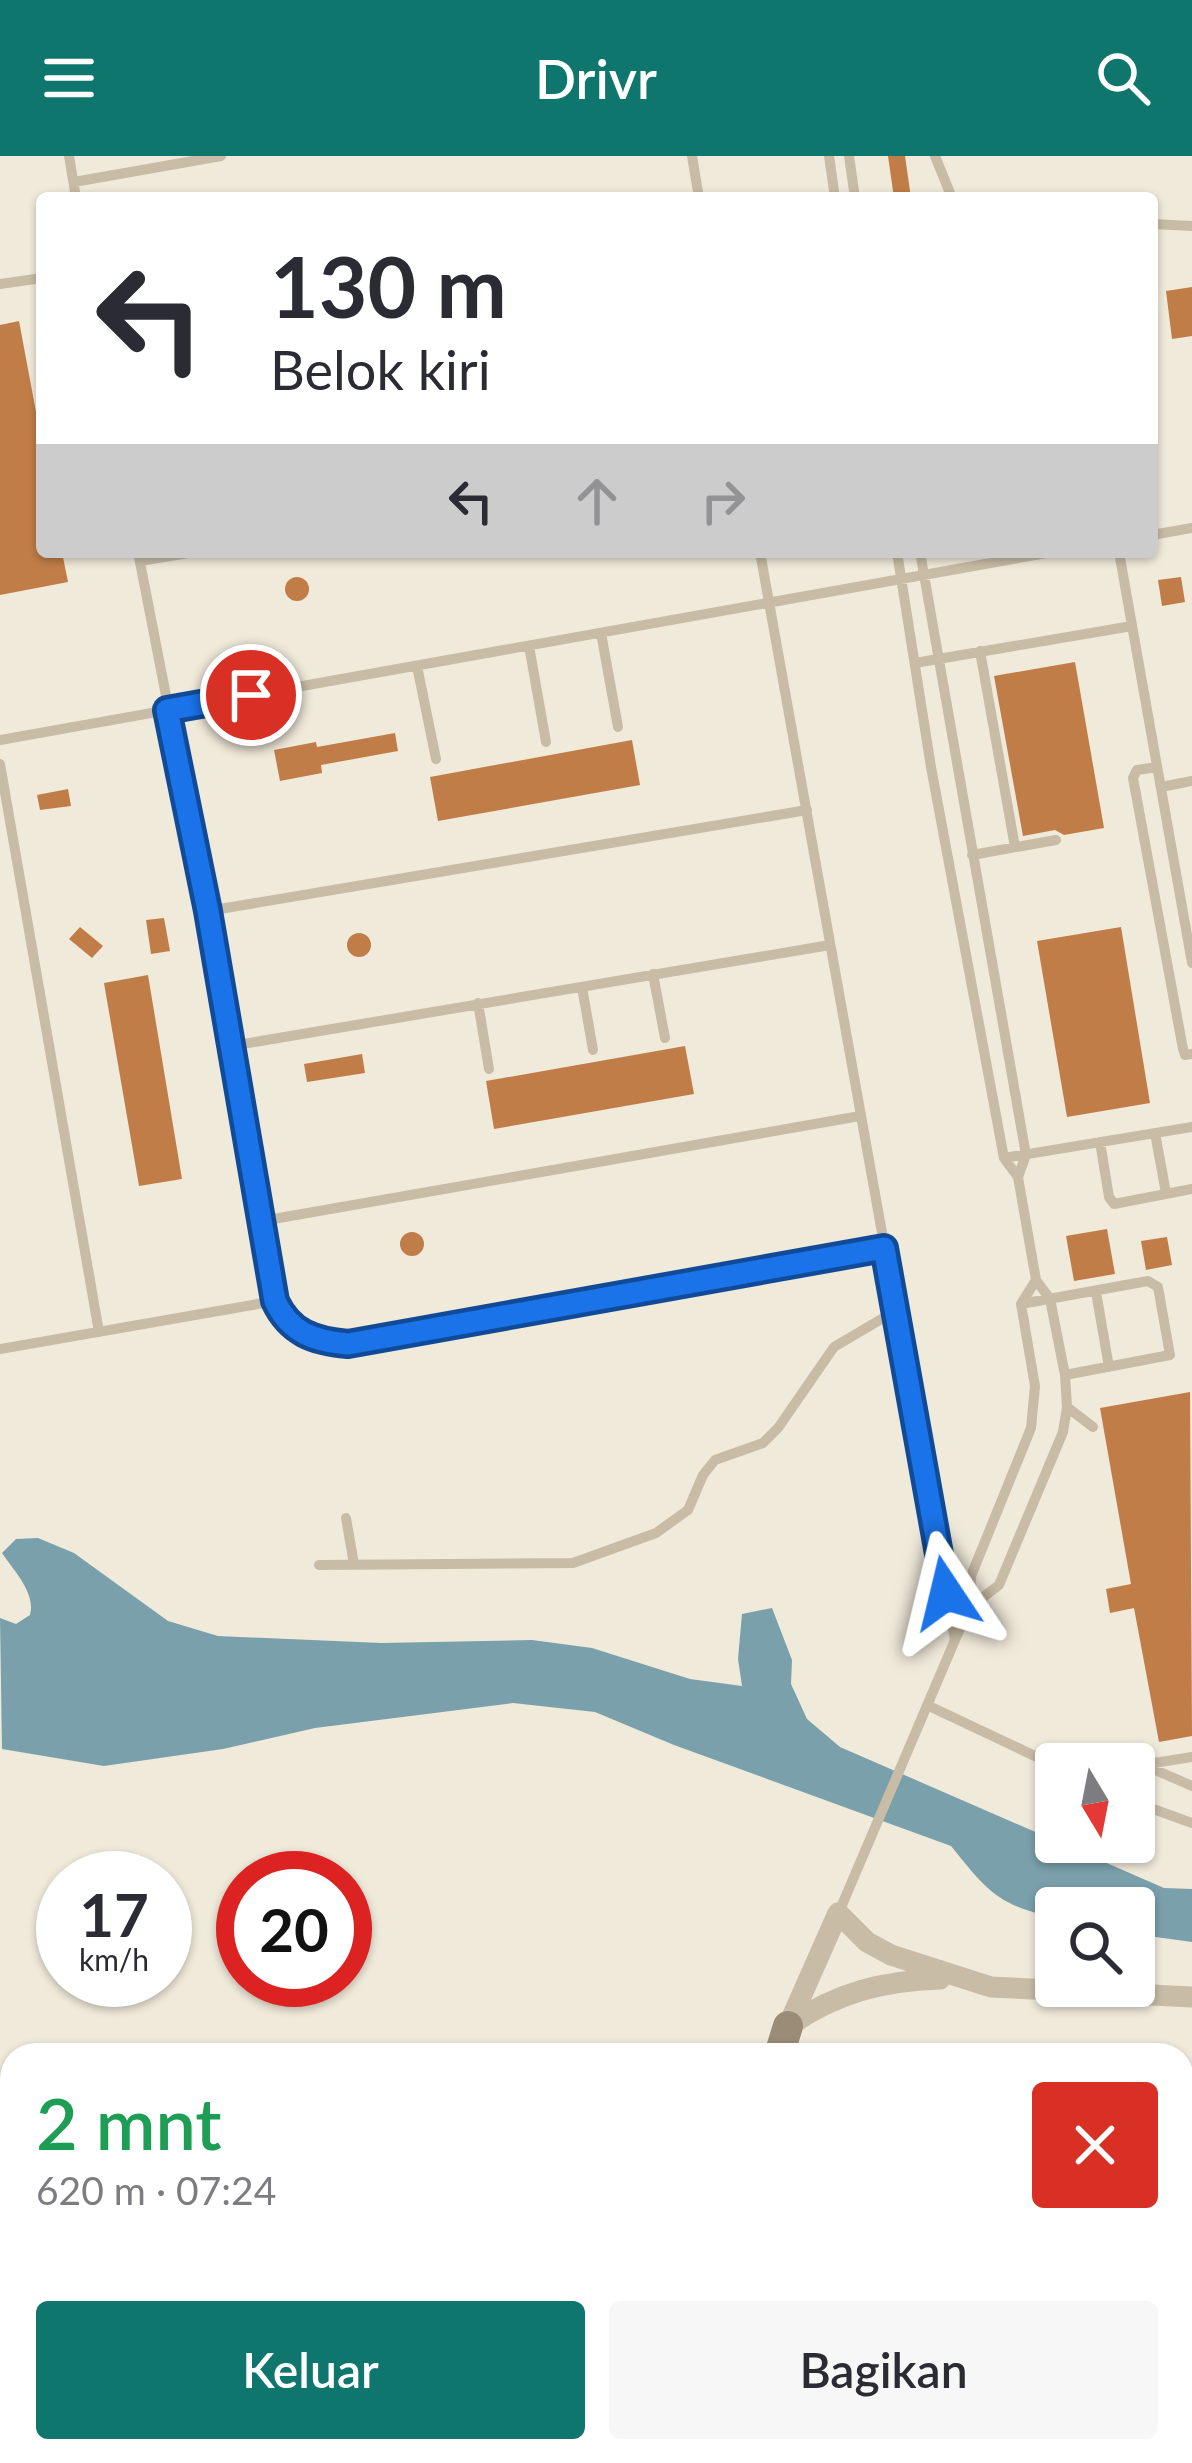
<!DOCTYPE html>
<html lang="id">
<head>
<meta charset="utf-8">
<style>
	:root { --surface:#fff; --page:#f7f7f7; --text:#2b2b33; --muted:#7c7c81; --accent:#0f766e }
	body { margin:0; font-family:Lato,sans-serif; background:var(--page); color:var(--text); height:100vh; display:flex; flex-direction:column; font-size:45px; white-space:nowrap }
	* { box-sizing:border-box; margin:0 }
	p { font-size:39px; color:var(--muted) }
	.icon { flex:none; width:66px; height:66px; fill:none; stroke:currentColor; stroke-width:2; stroke-linecap:round; stroke-linejoin:round }
	.map { position:relative; flex:1; overflow:hidden }
	.drawer { position:absolute; left:0px; top:1887px; width:1194px; height:420px; display:flex; flex-direction:column; background:var(--surface); border-radius:36px 36px 0 0; box-shadow:0 3px 9px #0004 }
	.drawer>* { flex:none }
	.hud { position:absolute; left:36px; top:36px; width:1122px; height:366px; border-radius:12px; box-shadow:0 3px 9px #0004; background:#fff; color:var(--text); overflow:hidden }
	.needle { width:78px; rotate:170deg }
	.fabs { position:absolute; left:1035px; top:1587px; display:grid; gap:24px }
	.fabs a { display:grid; place-items:center; width:120px; height:120px; border-radius:12px; background:var(--surface); box-shadow:0 3px 9px #0004; font-size:60px }
	.speed { position:absolute; left:36px; top:1695px; display:flex; gap:24px; font-size:60px; font-weight:700; text-align:center }
	.speed>* { display:grid; place-content:center; width:156px; height:156px; border-radius:50%; background:var(--surface); box-shadow:0 3px 9px #0004; line-height:1 }
	.speed small { font-size:30px; font-weight:400 }
	.speed .limit { border:18px solid #d22; background:#fff; color:#111 }
	.pin { position:absolute; display:grid; place-items:center; width:102px; height:102px; color:#fff; margin:-51px; border:6px solid #fff; border-radius:50%; box-shadow:0 3px 12px #0007 }
	.me { position:absolute; width:132px; margin:-66px; rotate:350deg; stroke-linejoin:round; filter:drop-shadow(0 0 9px #0008) }
	.turn { display:flex; align-items:center; gap:42px; height:252px; padding:0 36px; font-size:54px }
	.turn .icon { width:156px; height:156px; stroke-width:2.5 }
	.turn b { display:block; font-size:84px; line-height:102px }
	.lanes { display:flex; align-items:center; height:114px; padding:0 36px; background:#0003; justify-content:center; gap:60px; direction:ltr }
	.lanes .off { opacity:.35 }
	.round { display:grid; place-items:center; flex:none; width:126px; height:126px; border-radius:12px; background:var(--page) }
	.overview { display:flex; align-items:center; justify-content:space-between; height:204px; padding:0 36px }
	h1 { font-size:72px; font-weight:600; line-height:90px; color:#1e9e55 }
	.cta { display:flex; gap:24px; margin-top:auto; padding:24px 36px }
	.cta a { flex:1; height:138px; border-radius:12px; background:var(--accent); color:#fff; font-size:48px; font-weight:600; line-height:138px; text-align:center }
	.cta a+a { background:var(--page); color:var(--text) }
	header { display:flex; justify-content:space-between; align-items:center; height:156px; padding:0 36px; background:var(--accent); color:#fff; font-size:54px; font-weight:600 }
	.map>svg:first-child { display:block }
	.water { fill:#7aa0ac }
	.building { fill:#c17d47 }
	.lines { fill:none; stroke-linecap:round; stroke-linejoin:round }
	.lane { stroke:#c8bca6; stroke-width:10 }
	.street { stroke:#c8bca6; stroke-width:21 }
	.secondary { stroke:#9b8c78; stroke-width:30 }
	.route-casing { stroke:#114b97; stroke-width:30 }
	.route { stroke:#1a73e8; stroke-width:21 }
</style>
</head>
<body>
<header><svg class="icon" aria-label="menu" viewBox="0 0 24 24"><path d="M4 6h16M4 12h16M4 18h16"/></svg>Drivr<svg class="icon" aria-label="search" viewBox="0 0 24 24"><circle cx="10" cy="10" r="6"/><path d="M15 15l6 6"/></svg></header>
<div class="map">
<svg width="1192" height="2307" viewBox="0 0 1192 2307">
	<rect width="100%" height="100%" fill="#f0eada"/>
	<!-- water -->
	<path class="water" d="M38 1382 74 1397 168 1465 218 1480 381 1487 532 1484 592 1492 690 1523 742 1530 738 1503 742 1458 772 1452 792 1504 791 1528 807 1563 840 1591 1164 1732 1192 1733V1786L1134 1778V1752H1056V1762C998 1749 988 1736 951 1690L674 1589 595 1556 513 1547 315 1572 223 1593 104 1610 2 1593 0 1462 16 1468 30 1459C36 1437 14 1415 2 1397L16 1383Z"/>
	<!-- building -->
	<path class="building" d="M888 0H905L911 42H894Z
		M1192 131V180L1172 183 1166 135Z
		M19 165 42 288V396H62L68 426 0 439V169Z
		M285 433a12 12 0 1 1 24 0a12 12 0 1 1-24 0Z
		M1181 421 1185 446 1162 450 1158 424Z
		M1075 506 1104 672 1064 679 1055 674 1023 680 994 520Z
		M395 577 398 595 321 609 322 617 280 625 274 594 316 586 317 591Z
		M632 584 640 629 438 665 430 621Z
		M68 633 71 650 40 654 37 639Z
		M164 762 170 795 151 798 146 764Z
		M80 771 103 790 92 802 69 783Z
		M1121 771 1150 947 1067 961 1037 785Z
		M347 789a12 12 0 1 1 24 0a12 12 0 1 1-24 0Z
		M148 819 182 1023 139 1030 104 827Z
		M685 890 694 938 494 973 486 925Z
		M362 898 365 917 307 926 304 908Z
		M1107 1073 1115 1118 1074 1125 1066 1080Z
		M400 1088a12 12 0 1 1 24 0a12 12 0 1 1-24 0Z
		M1167 1081 1172 1109 1146 1114 1141 1085Z
		M1190 1236 1192 1580 1159 1586 1134 1452 1110 1457 1106 1433 1131 1428 1100 1252Z"/>
	<g class="lines">
		<!-- lane -->
		<path class="lane" d="M69 0 76 42
			M692 0 699 42
			M829 0 835 42
			M849 0 855 42
			M935 0 952 42
			M74 26 221 0
			M1152 68 1192 70
			M0 128 42 122
			M1152 379 1192 372
			M138 396 208 755 275 1145C289 1177 315 1185 348 1188L884 1092
			M760 396 955 1484 839 1756
			M897 396 931 611 1004 1002 1018 1021 1036 1124 1050 1143 1065 1219 1067 1251 1063 1276 999 1429 970 1451
			M920 396 1026 999 1018 1021
			M1119 396 1192 807
			M140 405 194 396
			M601 477 618 571
			M529 490 546 586
			M980 495 1015 691
			M915 507 1132 470
			M417 510 436 603
			M0 584 1052 396
			M0 608 99 1176
			M1157 611 1137 614 1133 622 1183 893 1185 899 1192 898
			M1161 631 1192 625
			M972 699 1056 684
			M208 755 807 654
			M653 818 665 882
			M582 831 593 894
			M478 847 489 913
			M231 890 830 789
			M1155 977 1166 1037
			M1100 986 1109 1041 1114 1048 1192 1033
			M1004 1002 1192 971
			M262 1065 860 960
			M1096 1136 1109 1211
			M1021 1148 1148 1125 1158 1131 1170 1199 1065 1219
			M0 1193 275 1145
			M1067 1251 1093 1271
			M346 1362 354 1408
			M319 1409 573 1407 656 1377 688 1354 703 1319 715 1304 763 1287 778 1272 834 1191 895 1155
			M955 1484 970 1451 971 1420 1031 1272 1035 1230 1021 1148 1036 1124
			M929 1550 1056 1610
			M1148 1608 1192 1601
			M1144 1609 1192 1630
			M1134 1646 1192 1667
			M0 2290 3 2307
			M155 2295 157 2307
			M434 2295 436 2307
			M981 2295 983 2307
			M1033 2295 1035 2307
			M1143 2307 1192 2299"/>
		<!-- street -->
		<path class="street" d="M790 1869C838 1836 883 1825 940 1823
			M788 1870 838 1757 867 1786 891 1799 991 1831 1192 1841
			M1182 2019 1192 2017
			M829 2295 832 2307
			M906 2295 908 2307"/>
		<!-- secondary -->
		<path class="secondary" d="M779 1899 788 1870"/>
	</g>
	<g class="lines">
		<defs>
			<path id="route" d="M251 539 167 554 208 755 275 1145C290 1177 314 1185 348 1188L884 1092 946 1437"/>
		</defs>
		<!-- route casing -->
		<use href="#route" class="route-casing"/>
		<!-- route -->
		<use href="#route" class="route"/>
	</g>
</svg>
<div class="fabs">
<a><svg class="needle" viewBox="-14 -14 28 28"><path d="M0-13l5 13h-10z" fill="#e53935"/><path d="M0 13l5-13h-10z" fill="#7c7c81"/></svg></a>
<a><svg class="icon" aria-label="search" viewBox="0 0 24 24"><circle cx="10" cy="10" r="6"/><path d="M15 15l6 6"/></svg></a>
</div>
<div class="speed"><div>17<small>km/h</small></div><div class="limit">20</div></div>
<div class="pin" style="left:251px;top:539px;background:#d93025"><svg class="icon" aria-label="arrive" viewBox="0 0 24 24"><path d="M6 21V4h12l-3 4 3 4H6"/></svg></div>
<svg class="me" style="left:946px;top:1437px" viewBox="-20 -20 40 40"><path d="M0-17L14 15 0 8-14 15z" fill="#1a73e8" stroke="#fff" stroke-width="4"/></svg>
<div class="hud">
<div class="turn"><svg class="icon" aria-label="left" viewBox="0 0 24 24"><path d="M17 20v-9H6M10 6l-5 5 5 5"/></svg><div><b>130 m</b>Belok kiri</div></div>
<div class="lanes"><svg class="icon" aria-label="left" viewBox="0 0 24 24"><path d="M17 20v-9H6M10 6l-5 5 5 5"/></svg><svg class="icon off" aria-label="ahead" viewBox="0 0 24 24"><path d="M12 20V5M6 11l6-6 6 6"/></svg><svg class="icon off" aria-label="right" viewBox="0 0 24 24"><path d="M7 20v-9h11M14 6l5 5-5 5"/></svg></div>
</div>
<section class="drawer">
<div class="overview"><div><h1>2 mnt</h1><p>620 m · 07:24</p></div><a class="round" style="background:#d93025;color:#fff"><svg class="icon" aria-label="close" viewBox="0 0 24 24"><path d="M6 6l12 12M18 6L6 18"/></svg></a></div>
<div class="cta"><a>Keluar</a><a>Bagikan</a></div>
</section>
</div>
</body>
</html>
